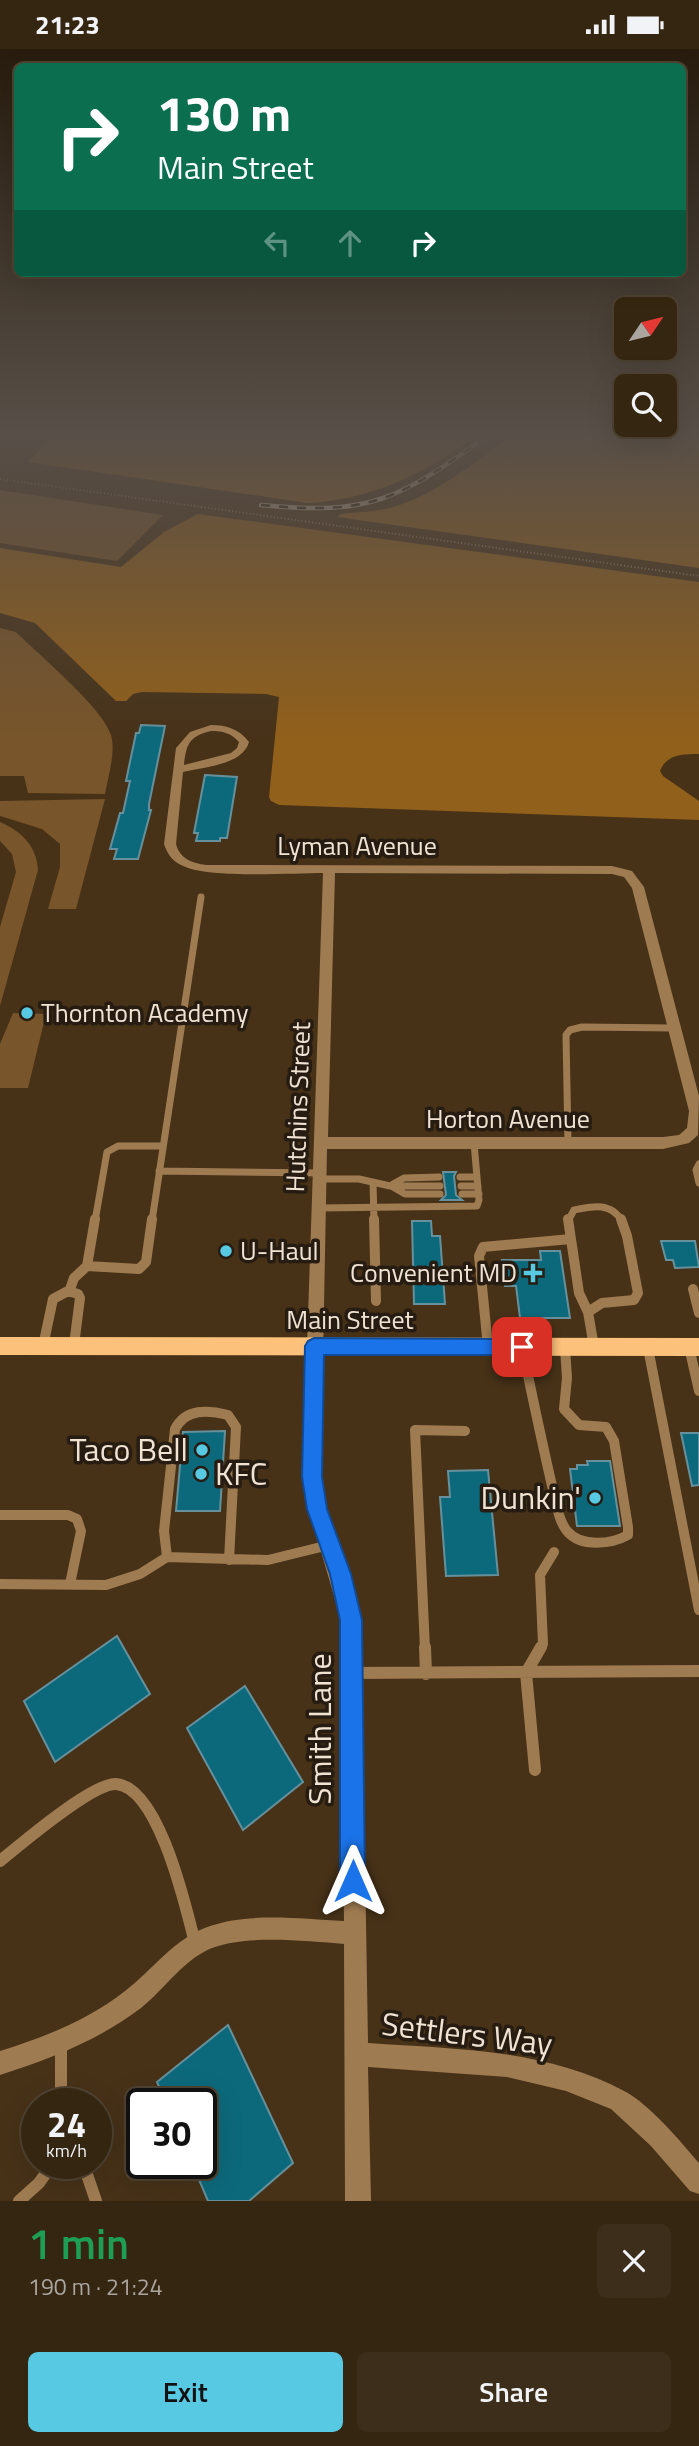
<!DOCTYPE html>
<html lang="en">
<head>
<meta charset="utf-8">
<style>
	:root { --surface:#352612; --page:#3d2e1b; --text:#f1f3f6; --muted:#aaa59f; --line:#4f4332; --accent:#58c9e3 }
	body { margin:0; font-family:"Titillium Web",sans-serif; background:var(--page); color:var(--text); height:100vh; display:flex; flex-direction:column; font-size:26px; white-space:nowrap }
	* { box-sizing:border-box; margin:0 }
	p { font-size:23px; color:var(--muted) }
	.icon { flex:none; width:38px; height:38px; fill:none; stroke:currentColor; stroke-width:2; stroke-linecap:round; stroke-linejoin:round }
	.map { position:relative; height:2152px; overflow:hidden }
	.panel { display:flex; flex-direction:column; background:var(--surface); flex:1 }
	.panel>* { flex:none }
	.top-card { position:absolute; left:14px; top:14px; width:672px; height:214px; border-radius:10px; box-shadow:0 7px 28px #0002,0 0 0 2px var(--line); background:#0b6e4f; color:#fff; overflow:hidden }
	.needle { width:46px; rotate:55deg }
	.fabs { position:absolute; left:614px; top:248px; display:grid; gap:14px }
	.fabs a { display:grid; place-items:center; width:63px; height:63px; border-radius:10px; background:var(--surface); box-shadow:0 7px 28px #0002,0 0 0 2px var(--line); font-size:35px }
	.speed { position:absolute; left:21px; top:2039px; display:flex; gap:14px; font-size:35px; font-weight:700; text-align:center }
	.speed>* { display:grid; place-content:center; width:91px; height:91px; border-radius:50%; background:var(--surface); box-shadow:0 7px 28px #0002,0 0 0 2px var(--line); line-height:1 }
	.speed small { font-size:18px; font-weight:400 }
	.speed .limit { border:4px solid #111; border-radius:10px; background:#fff; color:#111 }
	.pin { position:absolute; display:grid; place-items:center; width:60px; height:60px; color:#fff; margin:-30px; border-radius:14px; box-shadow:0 4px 10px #0006 }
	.me { position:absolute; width:77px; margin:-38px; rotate:0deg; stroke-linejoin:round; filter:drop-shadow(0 0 5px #0008) }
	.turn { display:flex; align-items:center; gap:24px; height:147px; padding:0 28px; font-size:32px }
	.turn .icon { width:91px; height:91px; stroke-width:2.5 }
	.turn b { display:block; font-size:49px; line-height:60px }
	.lanes { display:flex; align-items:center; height:66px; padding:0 28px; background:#0003; justify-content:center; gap:35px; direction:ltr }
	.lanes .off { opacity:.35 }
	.round { display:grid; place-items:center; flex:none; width:74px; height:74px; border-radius:10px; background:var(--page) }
	.summary { display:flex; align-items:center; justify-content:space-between; height:119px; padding:0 28px }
	h1 { font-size:42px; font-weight:600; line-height:52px; color:#1e9e55 }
	.cta { display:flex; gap:14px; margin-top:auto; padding:14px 28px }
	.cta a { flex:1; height:80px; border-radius:10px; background:var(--accent); color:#111; font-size:28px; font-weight:600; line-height:80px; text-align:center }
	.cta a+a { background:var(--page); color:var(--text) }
	.status { display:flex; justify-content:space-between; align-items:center; height:49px; padding:0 35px; background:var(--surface); direction:ltr }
	.status svg { height:19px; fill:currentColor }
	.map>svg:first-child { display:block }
	.green { fill:#78552a }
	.forest { fill:#91601b }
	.building { fill:#0c697b; stroke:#66919c; stroke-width:2 }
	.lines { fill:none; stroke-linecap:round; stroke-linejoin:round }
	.path { stroke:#9a8974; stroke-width:2; stroke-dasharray:1 2.5; stroke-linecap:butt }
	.service-far2 { stroke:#9f7b51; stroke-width:7 }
	.service-far1 { stroke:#9f7b51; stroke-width:10 }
	.service { stroke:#9f7b51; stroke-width:12 }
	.minor { fill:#9f7b51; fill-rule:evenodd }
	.primary { fill:#fcc17b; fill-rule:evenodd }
	.rail-casing { stroke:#bfaf9d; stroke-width:4.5 }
	.rail { stroke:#261c11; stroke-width:2.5; stroke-dasharray:9; stroke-linecap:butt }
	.route { fill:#1a73e8; stroke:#114b97; stroke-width:2 }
	.poi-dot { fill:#58c9e3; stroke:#261c11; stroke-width:2.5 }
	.labels { text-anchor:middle; stroke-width:7; stroke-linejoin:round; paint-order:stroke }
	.street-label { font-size:26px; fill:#f0e3d4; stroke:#261c11 }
	.poi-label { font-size:26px; fill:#f0e3d4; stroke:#261c11; text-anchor:start }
	.near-poi-label { font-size:32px; fill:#f0e3d4; stroke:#261c11; text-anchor:end }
	.near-street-label { font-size:32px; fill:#f0e3d4; stroke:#261c11 }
</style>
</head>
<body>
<div class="status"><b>21:23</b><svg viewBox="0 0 49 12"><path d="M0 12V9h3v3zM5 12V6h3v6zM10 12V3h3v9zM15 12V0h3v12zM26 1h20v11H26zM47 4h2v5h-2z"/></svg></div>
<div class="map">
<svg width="699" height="2152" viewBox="0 0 699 2152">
	<rect width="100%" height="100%" fill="#473218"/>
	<!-- green -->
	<path class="green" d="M0 441 163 466 117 512 0 494Z
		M0 579 16 583C38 605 103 659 111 686 116 703 108 728 105 745L28 744 24 727H0Z
		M105 750 76 860H48L60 818V795L42 780 0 767V752Z
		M0 773C21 782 37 797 38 821L0 957V878L16 823 12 805 0 792Z
		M13 964 46 965 28 1039H0V995Z"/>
	<!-- forest -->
	<path class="forest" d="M53 387H477C425 424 372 451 308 454L28 413Z
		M510 387H699V519L337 468 341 465C357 463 374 463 390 459 434 447 474 414 510 387Z
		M198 465 699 533V705C682 705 667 705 660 722L663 727 699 752V771L279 756 271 752 269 748 279 648 266 645 142 643 133 645 126 652H116L35 574 0 564V499L121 518 164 483Z"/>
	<!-- building -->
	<path class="building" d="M141 676 165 677 149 755V761H151L138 810H114L117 800H110L120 764H123L130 732H126L136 684H139Z
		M205 726 237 728 227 789H220V792H196L198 784H194Z
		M443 1123H456L454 1127 456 1146 462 1151H441L446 1146Z
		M412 1172H431L432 1187H440L445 1255H414Z
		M661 1192H695L699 1218 675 1219 673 1211H666Z
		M540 1202H560L570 1269H520L516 1237H505L502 1211H541Z
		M225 1382 220 1462H176L183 1383Z
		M681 1384H699V1436L692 1437Z
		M587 1412H610L620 1477H577L570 1420H577V1416H588Z
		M488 1421 498 1526 446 1527 440 1448H450L448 1422Z
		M117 1587 150 1645 55 1713 24 1652Z
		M245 1637 303 1733 243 1781 187 1679Z
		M228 1976 293 2114 249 2152H208L192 2114H201V2054H166L157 2033Z"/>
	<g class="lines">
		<!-- path -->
		<path class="path" d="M0 430 699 527"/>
		<!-- service-far2 -->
		<path class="service-far2" d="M568 1094 566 986 570 981 582 978 674 979
			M699 1115 696 1121 699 1134
			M159 1122 321 1124
			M460 1128H477
			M321 1130H359L390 1137H440
			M373 1133 374 1172
			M393 1135 404 1129 439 1128
			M461 1137H478
			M393 1138 405 1145H440
			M462 1145H479
			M319 1159 477 1157 479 1151 474 1094
			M95 1172 107 1103 118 1097H163
			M152 1172 201 848
			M568 1172 574 1161C593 1157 611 1153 622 1172"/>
		<!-- service-far1 -->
		<path class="service-far1" d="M374 1170 376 1252
			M568 1170 579 1244 588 1263
			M87 1217 139 1220 146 1213 152 1170
			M693 1240 699 1264
			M69 1243 74 1229 87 1217 95 1170
			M588 1263 594 1298
			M588 1263 602 1254 634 1251 638 1244 627 1187 621 1170
			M43 1297 53 1250 68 1242 78 1245 80 1249 74 1296
			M488 1298 479 1207 483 1198 571 1190
			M522 1298C532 1346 542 1394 553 1441 557 1455 558 1471 567 1482 581 1499 612 1495 628 1486V1478L614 1392 606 1378 579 1376 564 1360 567 1329 565 1299
			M689 1298 699 1342
			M648 1299 699 1561
			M0 1466H68L77 1470 81 1482 70 1535
			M167 1508 164 1482 175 1380C186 1359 208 1361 228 1366L236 1378 229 1511
			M0 1535 106 1536 140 1525 167 1508 268 1511 329 1496
			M425 1600 415 1381 465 1382
			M540 1600 543 1595 540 1526 554 1503"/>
		<!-- service -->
		<path class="service" d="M425 1598 426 1625
			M352 1624 699 1622
			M535 1721 526 1624 541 1598
			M0 1812C21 1795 92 1734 116 1735 159 1738 186 1859 195 1894
			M61 1995V2054
			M83 2114 96 2152
			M19 2152 39 2134 53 2114"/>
		<!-- minor -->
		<path class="minor" d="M211 676C227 676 239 680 249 693 243 716 203 718 183 723L176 795C180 810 192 814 206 816L612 817 632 822 644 838 699 1047 698 1086 689 1094 663 1100H327L321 1415 327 1461 361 1571 368 1994C455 2000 547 2000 626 2043 650 2056 681 2093 699 2114V2145L690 2142 651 2097 611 2060 566 2042 507 2028 368 2018 371 2152H345L344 1895C308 1892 248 1886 215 1898 185 1908 165 1940 141 1959 99 1991 50 2010 0 2026V2002C45 1988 88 1971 125 1942 154 1920 174 1889 210 1877 251 1863 301 1870 344 1872L341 1571 309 1461 303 1415 323 824C291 824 206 830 181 816 172 812 167 804 164 795L176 699 190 683ZM211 682C223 682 231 684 239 693L237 699 231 704 184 716C186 696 189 687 211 682ZM335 824 612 825 624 828 632 839 689 1062 687 1079 679 1086 663 1088H328Z"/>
		<!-- primary -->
		<path class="primary" d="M0 1288 699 1289V1307L0 1306Z"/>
		<defs>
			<path id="rail" d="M261 456C372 467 399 450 487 387"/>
		</defs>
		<!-- rail casing -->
		<use href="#rail" class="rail-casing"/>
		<!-- rail -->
		<use href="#rail" class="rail"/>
	</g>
	<!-- sky -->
	<linearGradient id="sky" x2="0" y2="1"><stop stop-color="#271c0d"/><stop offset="0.56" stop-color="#584f48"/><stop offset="1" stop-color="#584f48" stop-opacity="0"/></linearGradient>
	<rect width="699" height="689" fill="url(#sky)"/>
	<!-- route -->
	<path class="route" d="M314 1289 522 1290 528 1292 531 1298 528 1304 522 1306H324L322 1428 327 1460 351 1525 362 1571 365 1832 361 1841 353 1844 344 1841 340 1832V1571L330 1525 307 1460 302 1428 305 1297 308 1292Z"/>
	<!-- markers -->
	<g class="poi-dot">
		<circle cx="27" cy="964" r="7"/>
		<circle cx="226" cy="1202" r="7"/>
		<path d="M529.5 1213.5h7v7h7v7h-7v7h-7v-7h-7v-7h7z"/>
		<circle cx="202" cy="1401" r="7"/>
		<circle cx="201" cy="1425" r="7"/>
		<circle cx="595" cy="1449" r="7"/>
	</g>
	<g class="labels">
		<!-- street labels -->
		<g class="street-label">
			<text x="357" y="806">Lyman Avenue</text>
			<text transform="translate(298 1058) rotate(-88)" y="9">Hutchins Street</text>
			<text x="508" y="1079">Horton Avenue</text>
			<text x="350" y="1280">Main Street</text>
		</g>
		<!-- poi labels -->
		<g class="poi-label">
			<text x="41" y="973">Thornton Academy</text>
			<text x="240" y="1211">U-Haul</text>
			<text x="517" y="1233" text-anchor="end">Convenient MD</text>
		</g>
		<!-- near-poi labels -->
		<g class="near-poi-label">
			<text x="188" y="1412">Taco Bell</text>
			<text x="215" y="1436" text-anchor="start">KFC</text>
			<text x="581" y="1460">Dunkin'</text>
		</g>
		<!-- near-street labels -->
		<g class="near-street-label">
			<text transform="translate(320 1680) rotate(-90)" y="11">Smith Lane</text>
			<text transform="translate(467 1985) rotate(7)" y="11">Settlers Way</text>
		</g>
	</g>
</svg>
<div class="fabs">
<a><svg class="needle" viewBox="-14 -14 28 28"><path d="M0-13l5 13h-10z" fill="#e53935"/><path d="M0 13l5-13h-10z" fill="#aaa59f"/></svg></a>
<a><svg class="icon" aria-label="search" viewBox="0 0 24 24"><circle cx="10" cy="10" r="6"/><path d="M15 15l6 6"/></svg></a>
</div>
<div class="speed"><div>24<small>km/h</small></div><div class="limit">30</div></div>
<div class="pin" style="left:522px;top:1298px;background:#d93025"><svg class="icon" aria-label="arrive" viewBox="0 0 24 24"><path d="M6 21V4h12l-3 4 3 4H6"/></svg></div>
<svg class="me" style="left:353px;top:1832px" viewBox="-20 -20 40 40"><path d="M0-17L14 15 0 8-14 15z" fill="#1a73e8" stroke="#fff" stroke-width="4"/></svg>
<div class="top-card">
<div class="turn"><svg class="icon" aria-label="right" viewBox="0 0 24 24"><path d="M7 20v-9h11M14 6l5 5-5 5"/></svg><div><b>130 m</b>Main Street</div></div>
<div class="lanes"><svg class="icon off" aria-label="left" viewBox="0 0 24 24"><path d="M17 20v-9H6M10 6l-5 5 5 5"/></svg><svg class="icon off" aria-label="ahead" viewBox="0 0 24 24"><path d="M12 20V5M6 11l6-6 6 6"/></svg><svg class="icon" aria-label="right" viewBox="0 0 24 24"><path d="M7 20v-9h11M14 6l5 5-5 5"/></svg></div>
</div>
</div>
<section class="panel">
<div class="summary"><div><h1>1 min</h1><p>190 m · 21:24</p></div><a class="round"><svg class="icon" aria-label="close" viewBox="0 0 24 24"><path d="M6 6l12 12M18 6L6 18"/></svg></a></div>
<div class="cta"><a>Exit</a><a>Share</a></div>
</section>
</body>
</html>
